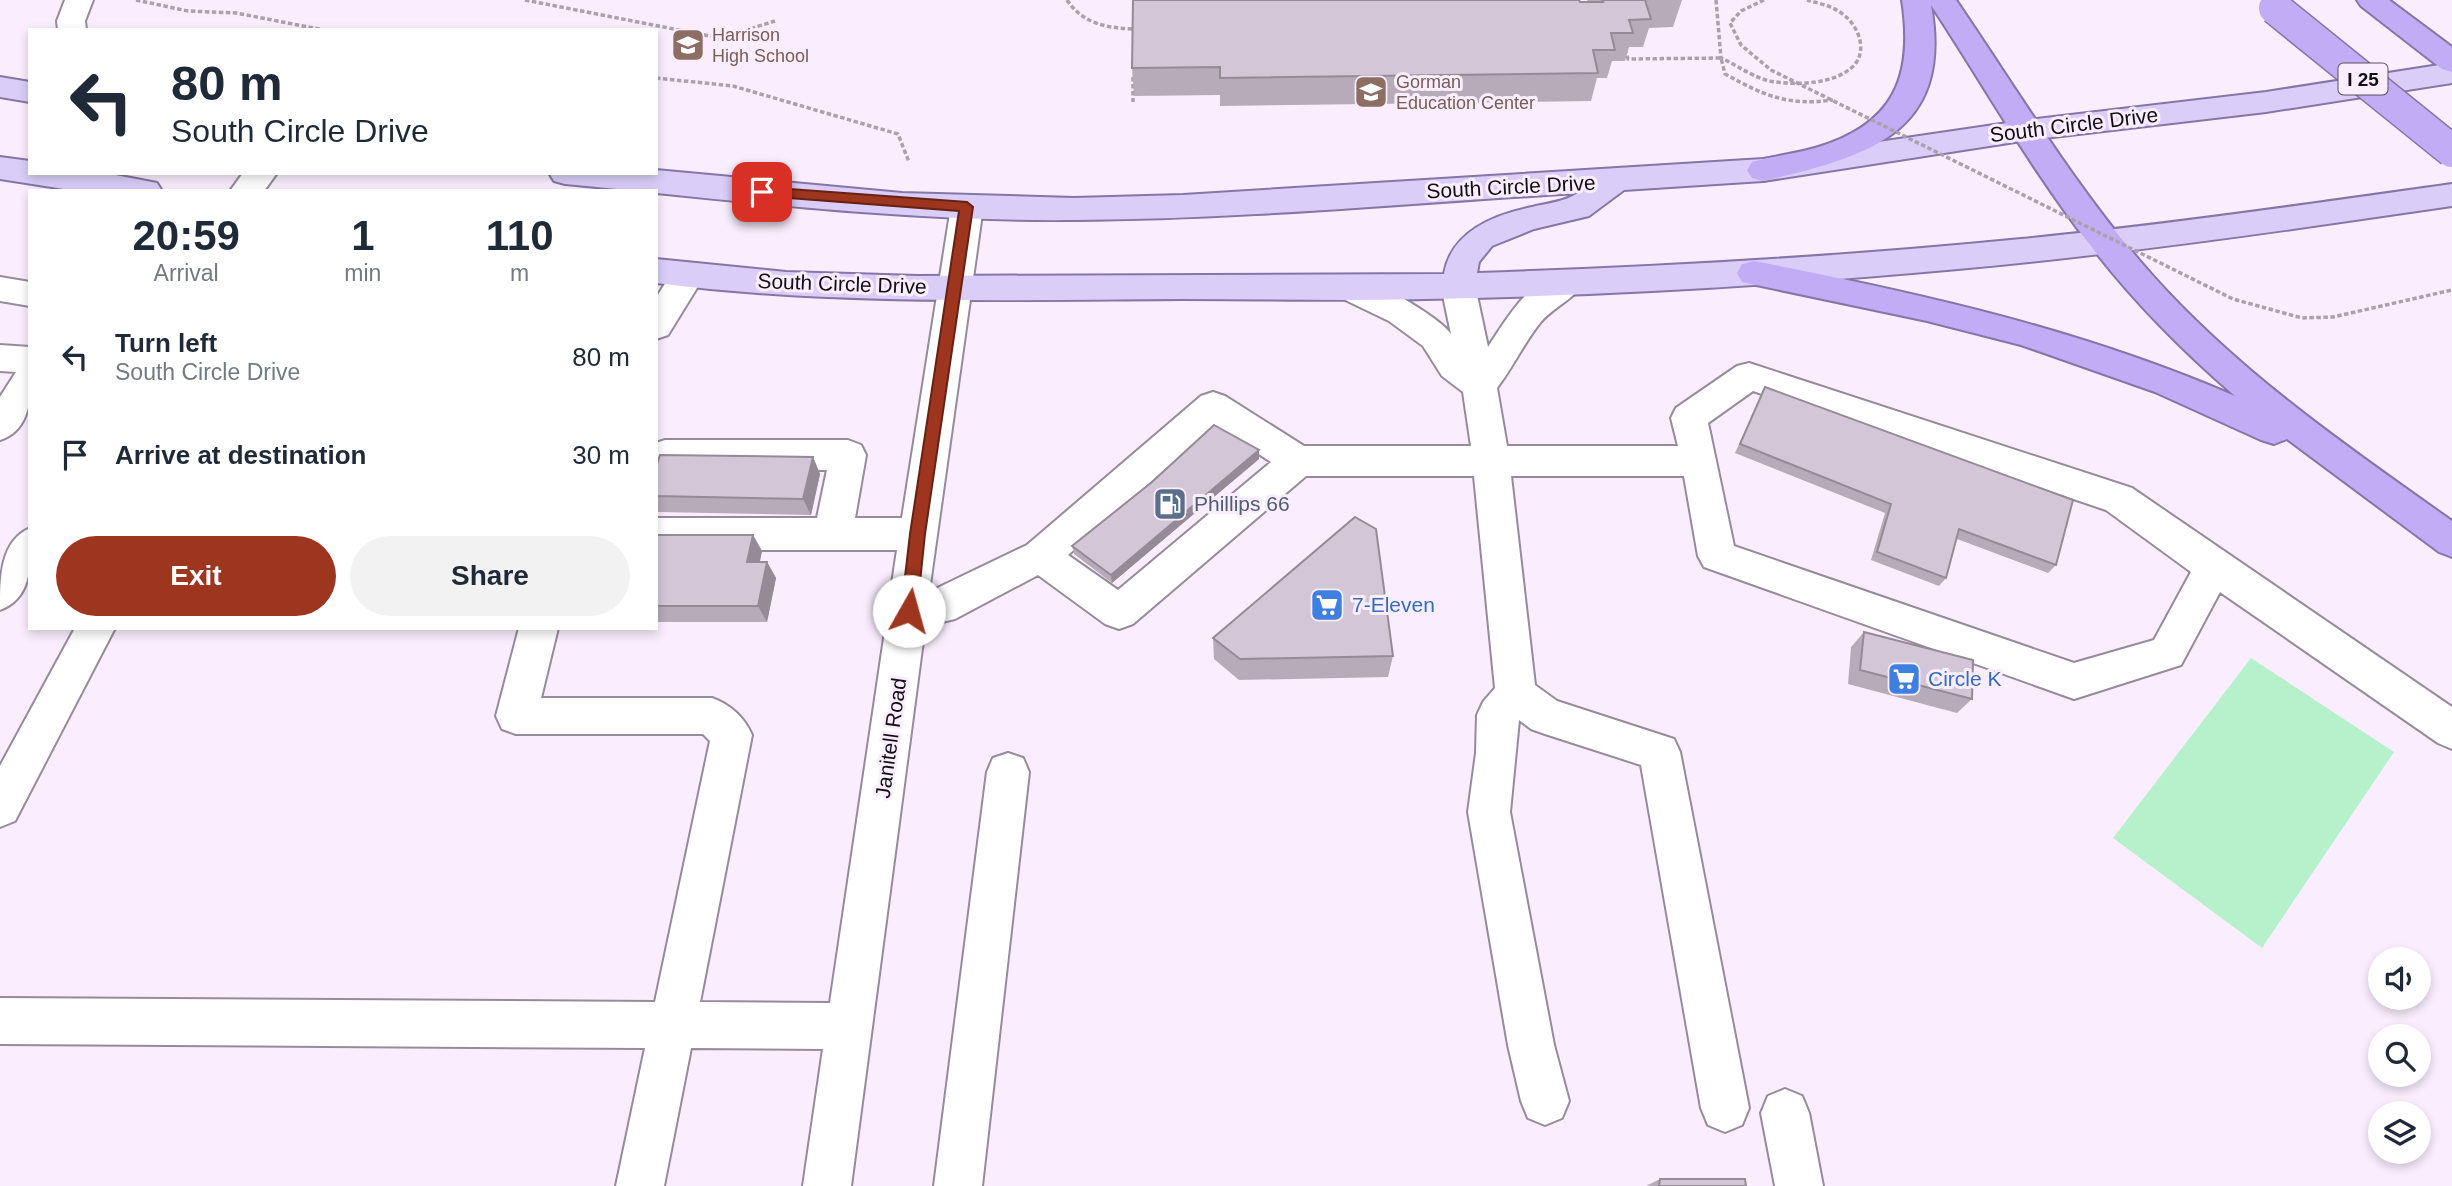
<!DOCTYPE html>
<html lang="en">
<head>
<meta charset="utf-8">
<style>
	:root { --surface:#fff; --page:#f2f2f3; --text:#1f2937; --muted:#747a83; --accent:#9e351e }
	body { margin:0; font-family:Helvetica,sans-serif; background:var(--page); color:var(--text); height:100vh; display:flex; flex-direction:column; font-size:26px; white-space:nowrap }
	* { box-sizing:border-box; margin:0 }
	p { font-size:23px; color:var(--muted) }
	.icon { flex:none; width:38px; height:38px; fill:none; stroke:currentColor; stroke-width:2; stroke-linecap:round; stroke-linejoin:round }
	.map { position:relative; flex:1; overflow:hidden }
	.drawer { position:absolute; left:28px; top:189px; width:630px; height:441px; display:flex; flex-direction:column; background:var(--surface); border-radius:0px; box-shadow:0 4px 10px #0003 }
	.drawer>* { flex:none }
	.guide { position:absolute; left:28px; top:28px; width:630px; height:147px; border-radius:0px; box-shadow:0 4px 10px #0003; background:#fff; color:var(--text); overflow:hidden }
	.tools { position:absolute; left:2368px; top:947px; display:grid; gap:14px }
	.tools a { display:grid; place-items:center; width:63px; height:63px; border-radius:50%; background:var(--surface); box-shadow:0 4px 10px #0003; font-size:35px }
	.pin { position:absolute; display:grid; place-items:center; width:60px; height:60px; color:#fff; margin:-30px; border-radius:14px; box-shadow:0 4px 10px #0006 }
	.me { position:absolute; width:77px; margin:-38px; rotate:7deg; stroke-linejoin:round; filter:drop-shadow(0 0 5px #0008) }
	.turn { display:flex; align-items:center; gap:24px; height:147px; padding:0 28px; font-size:32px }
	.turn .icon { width:91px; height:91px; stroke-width:2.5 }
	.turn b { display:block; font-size:49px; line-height:60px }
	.eta { display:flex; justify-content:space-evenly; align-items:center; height:119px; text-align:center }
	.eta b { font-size:42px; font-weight:700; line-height:49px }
	.button { display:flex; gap:14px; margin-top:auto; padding:14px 28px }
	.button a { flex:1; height:80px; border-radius:42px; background:var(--accent); color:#fff; font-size:28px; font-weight:700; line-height:80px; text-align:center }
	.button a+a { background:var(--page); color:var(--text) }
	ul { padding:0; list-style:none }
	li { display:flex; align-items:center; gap:21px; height:98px; padding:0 28px }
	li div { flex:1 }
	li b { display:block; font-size:26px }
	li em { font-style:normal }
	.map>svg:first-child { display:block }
	.green { fill:#b7f1cc }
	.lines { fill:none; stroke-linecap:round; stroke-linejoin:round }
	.minor-casing { stroke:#968b9a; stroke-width:4 }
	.major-casing { stroke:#8476a6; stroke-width:4 }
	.highway-casing { stroke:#8476a6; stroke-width:4 }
	.path { stroke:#aaa1ad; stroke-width:3.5; stroke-dasharray:4.5 2.5; stroke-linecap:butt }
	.minor { fill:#fff; fill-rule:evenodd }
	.major { fill:#dacef9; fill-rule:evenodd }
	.highway { fill:#c1adf5; fill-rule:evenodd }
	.highway-bridge-casing { stroke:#8476a6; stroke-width:35; stroke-linecap:butt }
	.path-bridge { stroke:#aaa1ad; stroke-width:3.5; stroke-dasharray:4.5 2.5; stroke-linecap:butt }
	.highway-bridge { stroke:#c1adf5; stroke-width:32 }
	.wall { fill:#b5abb9 }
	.shaded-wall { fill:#948b96 }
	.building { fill:#d3c7d7; stroke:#948b96; stroke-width:2 }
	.route { fill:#9e351e; stroke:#672214; stroke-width:2 }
	.labels { text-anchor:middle; stroke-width:6; stroke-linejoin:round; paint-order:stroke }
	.far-education-label { font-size:18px; fill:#785e54; stroke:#faeefe; text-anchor:start }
	.shield { fill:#faeefe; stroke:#58525a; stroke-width:2 }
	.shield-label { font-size:19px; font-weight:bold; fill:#120f14 }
	.street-label { font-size:21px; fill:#120f14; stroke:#faeefe }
	.service-label { font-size:21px; fill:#4e5e75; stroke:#faeefe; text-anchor:start }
	.shop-label { font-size:21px; fill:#366cbe; stroke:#faeefe; text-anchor:start }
</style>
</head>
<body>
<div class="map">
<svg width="2452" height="1186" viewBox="0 0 2452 1186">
	<rect width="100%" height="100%" fill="#faeefe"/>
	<!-- green -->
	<path class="green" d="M2251 658 2394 752 2262 948 2113 838Z"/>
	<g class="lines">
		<defs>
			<path id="minor" d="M65 0H93L85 21 86 30H58L57 21Z
				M243 173H277L264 191H230Z
				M967 196 978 199 983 207 929 592 1027 545 1201 396 1213 392 1225 396 1304 446H1471L1463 392 1442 376 1423 346 1389 321 1337 296 1332 287 1337 278C1341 277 1344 275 1348 275 1367 274 1441 318 1451 334L1441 286 1446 277 1458 274 1470 277 1475 286 1488 347C1506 319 1541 260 1580 272L1585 281C1575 299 1553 307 1540 323 1524 343 1513 367 1497 388L1507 446H1678L1671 418 1676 408 1737 366 1749 363 2132 488 2452 707V749L2438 743 2220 592 2181 665 2074 699 1704 567 1698 556 1684 476H1511L1535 685 1557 701 1674 739 1680 752 1749 1108 1742 1125 1725 1132 1708 1125 1701 1108 1641 765 1545 734 1531 729 1519 720 1510 812 1554 1045 1569 1101 1562 1118 1545 1125 1528 1118 1521 1101 1508 1045 1468 812 1476 753 1477 715 1483 702 1495 688 1474 476H1306L1133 624 1119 629 1105 624 1038 575 955 619 925 626 851 1186H803L823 1049 691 1048 664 1186H616L645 1048 0 1044V998L655 1002 710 741 703 734H516L502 729 496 716 519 628H558L541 698H712C731 705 744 717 752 735L700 1002 830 1003 897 550H656V518H817L827 470H679L669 499 656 503V443L665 440H848L861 445 866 455 855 518H902L951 207 956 199ZM1753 391 2106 510 2191 572 2154 640 2074 663 1734 546 1708 423ZM1215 425 1271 462 1118 590 1068 555Z
				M688 263 700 266 705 275 668 335 656 339V298L676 266Z
				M0 277 30 282V306L0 301Z
				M0 345 30 347C30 379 38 428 0 440V397L16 372 0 371Z
				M30 528C30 559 35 597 0 610 0 578 0 541 30 528Z
				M75 628H115L15 821 0 827V766Z
				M1008 753 1023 758 1029 772 982 1186H934L987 772 993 758Z
				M1785 1089 1802 1096 1809 1113 1823 1186H1775L1761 1113 1768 1096Z"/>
			<path id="major" d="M2452 63V83L2266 112 2028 140 1763 181 1624 190 1589 216 1534 229 1492 246 1479 262 1477 273C1658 267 1840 257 2021 239 2165 225 2309 204 2452 184V206C2288 230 2123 254 1958 269 1781 285 1603 296 1425 299 1343 301 1262 299 1181 299 1005 300 831 305 656 283V259L786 272 918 276 1444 274C1451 232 1493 215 1532 207 1548 203 1564 202 1578 193 1411 203 1243 219 1076 220 905 222 733 200 565 184L554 181 549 173H656V170L902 193 1074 198 1183 195 1763 159 2028 120 2266 92Z
				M0 77 30 82V102L0 97Z
				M0 157 30 161V173H105L157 183 162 191H77L0 179Z"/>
			<path id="highway" d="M1902 0H1956C2020 94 2078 192 2153 276 2239 372 2347 447 2452 521V557L2439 552 2287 439 2274 444 2261 440 2155 392 2021 345 1927 321 1742 282 1737 273 1742 264 1754 261C1919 293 2080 329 2235 396 2184 352 2136 304 2094 250 2033 173 1985 87 1931 5 1954 135 1865 157 1763 181L1752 178 1747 170 1752 162C1773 156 1794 154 1815 148 1894 125 1914 77 1902 0Z
				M2357 0H2389L2452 47V72L2442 69 2361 6Z"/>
		</defs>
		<!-- minor casing -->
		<use href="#minor" class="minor-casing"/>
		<!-- major casing -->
		<use href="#major" class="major-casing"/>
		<!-- highway casing -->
		<use href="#highway" class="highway-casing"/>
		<!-- path -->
		<path class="path" d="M136 0 188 11 236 13 324 30
			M525 0 720 38 775 21
			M1067 0C1083 24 1107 28 1134 29
			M1716 0 1721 58C1739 66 1756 80 1776 82 1798 85 1831 84 1850 69 1871 53 1858 22 1838 11 1829 5 1817 3 1807 0
			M1625 49 1628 59 1721 58 1725 74C1765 96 1787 106 1833 100
			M1133 77V102
			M656 78 733 86 898 134 909 162"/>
		<!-- minor -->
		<use href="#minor" class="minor"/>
		<!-- major -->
		<use href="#major" class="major"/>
		<!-- highway -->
		<use href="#highway" class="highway"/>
		<defs>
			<path id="highway-bridge" d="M2275 8 2452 151"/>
		</defs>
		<!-- highway-bridge casing -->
		<use href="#highway-bridge" class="highway-bridge-casing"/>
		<!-- path-bridge -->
		<path class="path-bridge" d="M1764 0 1741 11 1730 23 1741 45 1771 70 2233 299 2302 318 2333 317 2452 290"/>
		<!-- highway-bridge -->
		<use href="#highway-bridge" class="highway-bridge"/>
	</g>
	<!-- wall -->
	<path class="wall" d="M1587 0H1682L1673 27 1649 28 1643 47H1629L1625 61H1612L1607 78H1597L1591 101 1220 106V95L1134 96 1132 68 1580 2H1588Z
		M1765 387 2056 565 2048 573 1957 539 1946 578 1939 586 1871 560 1885 513 1735 453Z
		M813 457 820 474 811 515 658 512 656 509V467Z
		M1259 459 1112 583 1074 554 1072 546Z
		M656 535H753L762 551 760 562H767L776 578 767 622H656Z
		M1864 632 1972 699 1957 713 1848 684 1851 647Z
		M1213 638 1393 656 1388 677 1239 680 1214 659Z
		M1660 1179 1746 1186H1646Z"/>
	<!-- shaded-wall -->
	<path class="shaded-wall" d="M1259 450V459L1112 583 1111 575Z
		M813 457 820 474 811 515 803 499Z
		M753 535 762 551 756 578 747 562Z
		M767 562 776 578 767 622 758 606Z"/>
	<!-- building -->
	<path class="building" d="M1133 0H1579L1580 2H1603L1602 0H1645L1651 19 1629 20 1633 33H1611L1615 50H1593L1598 73 1220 78V67L1132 68Z
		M1765 387 2073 500 2056 565 1959 529 1946 578 1877 552 1891 504 1740 444Z
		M1214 425 1259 450 1111 575 1072 546 1152 482Z
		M660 455 813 457 803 499 656 496V467Z
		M1355 517 1376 529 1393 656 1240 659 1213 638Z
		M656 535H753L747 562H767L758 606H656Z
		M1864 632 1973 660 1972 699 1860 670Z
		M1660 1179H1745L1746 1186H1659Z"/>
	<!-- route -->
	<path class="route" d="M762 187 967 202 973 207 925 534 917 611 914 616H903L901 611 910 534 959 211 762 196 755 192Z"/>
	<!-- icons -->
	<defs>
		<symbol id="school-square" viewBox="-11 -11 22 22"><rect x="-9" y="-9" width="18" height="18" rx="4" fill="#8d6e63" stroke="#faeefe"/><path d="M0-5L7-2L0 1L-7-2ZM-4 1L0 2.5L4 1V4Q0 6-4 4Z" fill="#fff"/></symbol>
		<symbol id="fuel-square" viewBox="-11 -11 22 22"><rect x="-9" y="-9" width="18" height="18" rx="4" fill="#5c6f8a" stroke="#faeefe"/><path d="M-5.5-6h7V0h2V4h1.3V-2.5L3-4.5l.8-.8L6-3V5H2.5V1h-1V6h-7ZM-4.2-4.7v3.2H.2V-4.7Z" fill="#fff"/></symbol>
		<symbol id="supermarket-square" viewBox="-11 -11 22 22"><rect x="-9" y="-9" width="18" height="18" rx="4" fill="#3f7fe0" stroke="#faeefe"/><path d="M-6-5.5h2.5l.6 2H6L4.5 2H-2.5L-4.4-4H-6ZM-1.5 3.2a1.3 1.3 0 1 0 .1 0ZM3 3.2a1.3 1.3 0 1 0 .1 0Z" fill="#fff"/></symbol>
	</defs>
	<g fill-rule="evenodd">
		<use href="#school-square" x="669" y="26" width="38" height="38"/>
		<use href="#school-square" x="1352" y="73" width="38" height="38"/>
		<use href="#fuel-square" x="1151" y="485" width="38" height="38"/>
		<use href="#supermarket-square" x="1308" y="586" width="38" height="38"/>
		<use href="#supermarket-square" x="1885" y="660" width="38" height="38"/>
	</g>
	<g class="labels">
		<!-- far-education labels -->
		<g class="far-education-label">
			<text x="712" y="41">Harrison<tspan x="712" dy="21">High School</tspan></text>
			<text x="1396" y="88">Gorman<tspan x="1396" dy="21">Education Center</tspan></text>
		</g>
		<!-- shield labels -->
		<rect class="shield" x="2338.5" y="63.5" width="49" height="31" rx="5"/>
		<g class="shield-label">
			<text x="2363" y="86">I 25</text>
		</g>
		<!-- street labels -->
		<g class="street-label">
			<text transform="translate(2074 125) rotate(-7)" y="7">South Circle Drive</text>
			<text transform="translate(1511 187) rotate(-3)" y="7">South Circle Drive</text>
			<text transform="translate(842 284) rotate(2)" y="7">South Circle Drive</text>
			<text transform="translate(891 738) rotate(-82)" y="7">Janitell Road</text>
		</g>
		<!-- service labels -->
		<g class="service-label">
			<text x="1194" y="511">Phillips 66</text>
		</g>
		<!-- shop labels -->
		<g class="shop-label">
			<text x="1352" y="612">7-Eleven</text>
			<text x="1928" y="686">Circle K</text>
		</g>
	</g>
</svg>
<div class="tools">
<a><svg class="icon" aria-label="sound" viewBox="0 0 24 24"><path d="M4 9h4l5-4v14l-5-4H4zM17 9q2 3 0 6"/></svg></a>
<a><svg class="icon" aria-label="search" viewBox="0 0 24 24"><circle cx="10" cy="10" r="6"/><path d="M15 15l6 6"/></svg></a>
<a><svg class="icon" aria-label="layers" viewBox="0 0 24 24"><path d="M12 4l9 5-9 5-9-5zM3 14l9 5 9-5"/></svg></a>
</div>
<div class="pin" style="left:762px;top:192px;background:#d93025"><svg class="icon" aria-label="arrive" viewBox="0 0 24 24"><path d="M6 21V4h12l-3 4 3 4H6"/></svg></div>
<svg class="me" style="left:909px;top:611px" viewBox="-20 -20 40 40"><circle r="19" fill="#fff"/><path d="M0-13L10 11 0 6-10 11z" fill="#9e351e"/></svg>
<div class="guide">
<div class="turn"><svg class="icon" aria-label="left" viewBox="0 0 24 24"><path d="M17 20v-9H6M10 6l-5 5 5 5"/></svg><div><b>80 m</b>South Circle Drive</div></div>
</div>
<section class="drawer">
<div class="eta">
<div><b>20:59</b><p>Arrival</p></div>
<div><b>1</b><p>min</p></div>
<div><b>110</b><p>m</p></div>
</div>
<ul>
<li><svg class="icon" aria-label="left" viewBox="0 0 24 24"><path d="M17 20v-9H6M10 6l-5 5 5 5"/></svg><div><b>Turn left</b><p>South Circle Drive</p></div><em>80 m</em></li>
<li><svg class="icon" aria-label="arrive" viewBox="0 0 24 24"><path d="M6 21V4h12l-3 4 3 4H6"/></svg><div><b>Arrive at destination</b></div><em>30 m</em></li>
</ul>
<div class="button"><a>Exit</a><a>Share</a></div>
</section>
</div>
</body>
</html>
